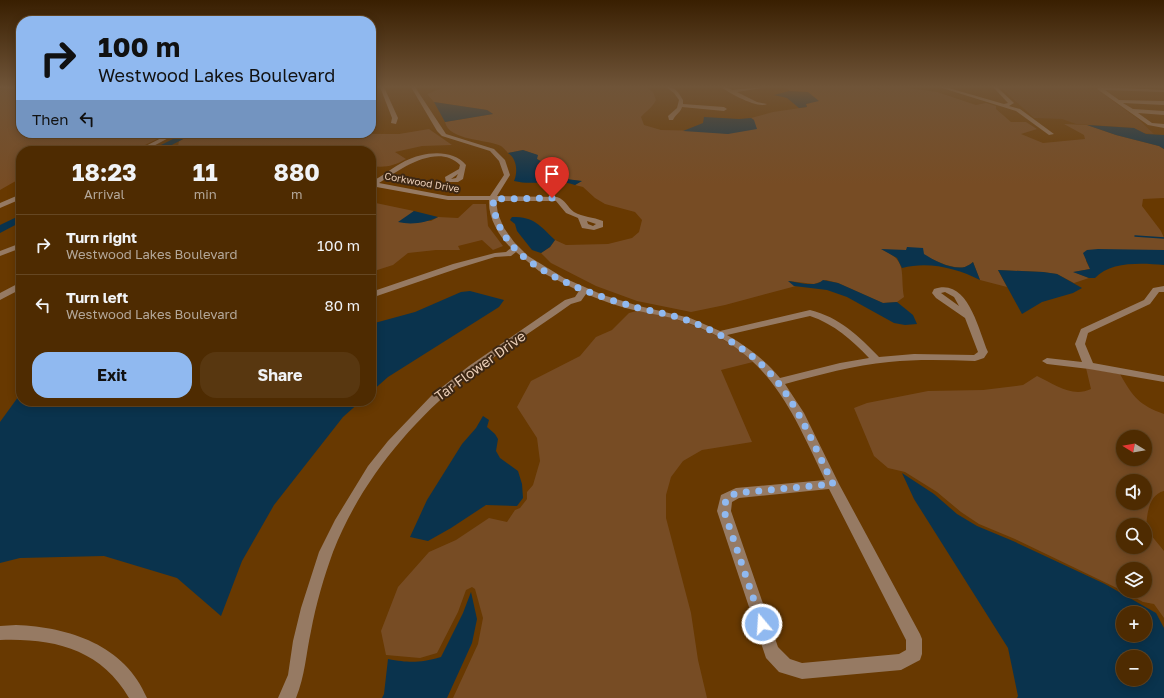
<!DOCTYPE html>
<html lang="en">
<head>
<meta charset="utf-8">
<style>
	:root { --surface:#4e2b01; --page:#583710; --text:#f1f3f6; --muted:#b3a799; --line:#654723; --accent:#90b9f0 }
	body { margin:0; font-family:"Golos Text",sans-serif; background:var(--page); color:var(--text); height:100vh; display:flex; flex-direction:column; font-size:15px; white-space:nowrap }
	* { box-sizing:border-box; margin:0 }
	p { font-size:13px; color:var(--muted) }
	.icon { flex:none; width:22px; height:22px; fill:none; stroke:currentColor; stroke-width:2; stroke-linecap:round; stroke-linejoin:round }
	.map { position:relative; flex:1; overflow:hidden }
	.details { position:absolute; left:16px; top:146px; width:360px; height:260px; display:flex; flex-direction:column; background:var(--surface); border-radius:16px; box-shadow:0 2px 10px #0003,0 0 0 1px var(--line) }
	.details>* { flex:none }
	.top-card { position:absolute; left:16px; top:16px; width:360px; height:122px; border-radius:16px; box-shadow:0 2px 10px #0003,0 0 0 1px var(--line); background:#90b9f0; color:#111; overflow:hidden }
	.needle { width:26px; rotate:281deg }
	.fabs { position:absolute; left:1116px; top:430px; display:grid; gap:8px }
	.fabs a { display:grid; place-items:center; width:36px; height:36px; border-radius:50%; background:var(--surface); box-shadow:0 2px 10px #0003,0 0 0 1px var(--line); font-size:20px }
	.pin { position:absolute; display:grid; place-items:center; width:34px; height:34px; color:#fff; margin:-41px -17px; border-radius:50% 50% 50% 0; rotate:-45deg; box-shadow:0 0 4px #0007 }
	.pin .icon { rotate:45deg }
	.me { position:absolute; width:44px; margin:-22px; rotate:342deg; stroke-linejoin:round; filter:drop-shadow(0 0 3px #0008) }
	.turn { display:flex; align-items:center; gap:14px; height:84px; padding:0 16px; font-size:18px }
	.turn .icon { width:52px; height:52px; stroke-width:2.5 }
	.turn b { display:block; font-size:28px; line-height:34px }
	.then { display:flex; align-items:center; height:38px; padding:0 16px; background:#0003; gap:8px; font-size:15px }
	.eta { display:flex; justify-content:space-evenly; align-items:center; height:68px; text-align:center }
	.eta b { font-size:24px; font-weight:700; line-height:28px }
	.primary-button { display:flex; gap:8px; margin-top:auto; padding:8px 16px }
	.primary-button a { flex:1; height:46px; border-radius:16px; background:var(--accent); color:#111; font-size:16px; font-weight:700; line-height:46px; text-align:center }
	.primary-button a+a { background:var(--page); color:var(--text) }
	ul { padding:0; list-style:none }
	li { display:flex; align-items:center; gap:12px; height:60px; padding:0 16px; border-top:1px solid var(--line) }
	li div { flex:1 }
	li b { display:block; font-size:15px }
	li em { font-style:normal }
	.map>svg:first-child { display:block }
	.built { fill:#6c4218 }
	.green { fill:#774c24; fill-rule:evenodd }
	.water { fill:#0a334d; fill-rule:evenodd }
	.lines { fill:none; stroke-linecap:round; stroke-linejoin:round }
	.stream { stroke:#0a334d; stroke-width:1.5 }
	.minor { fill:#967a63; fill-rule:evenodd }
	.route { stroke:#90b9f0; stroke-width:7; stroke-dasharray:0 12.6 }
	.labels { text-anchor:middle; stroke-width:4; stroke-linejoin:round; paint-order:stroke }
	.far-street-label { font-size:10px; fill:#ebceb7; stroke:#3d2713 }
	.near-street-label { font-size:14px; fill:#ebceb7; stroke:#3d2713 }
</style>
</head>
<body>
<div class="map">
<svg width="1164" height="698" viewBox="0 0 1164 698">
	<rect width="100%" height="100%" fill="#683901"/>
	<!-- built -->
	<path class="built" d="M1000 87H1086L1089 89H1096L1138 119 1154 134 1141 133 1134 128 1076 124 1062 119 1034 118Z"/>
	<!-- green -->
	<path class="green" d="M445 87H487L506 88 511 87H646L653 92 656 100C652 108 647 110 641 117L644 125 661 130 707 131 728 134 754 120 751 118 773 112 807 107 806 104 810 103 808 92 789 91 790 90 783 87H872L880 90 879 87H900L937 92 976 105 986 103 996 106V109L1011 122H1026L1037 129 1021 134 1043 143 1085 139 1084 135 1064 124 1087 125 1116 135 1159 146 1164 149V198L1143 199 1142 206 1161 231 1164 238V250H1087L1086 261 1090 269 1074 272 1089 278 1074 283 1057 274 1043 272 998 270 1007 287 980 280 973 262C971 264 967 266 965 267 950 271 921 253 907 247V250H883C908 261 900 273 904 297L897 302 883 303 838 283 826 280 814 284 789 281 796 286 725 305 691 312 637 301 596 286 551 263 541 253 550 247 555 240 566 245 608 244 632 238 639 232 642 220 635 212 605 204 595 198 583 187 575 185 581 181 550 177 541 173 544 163 537 159V155L523 150 508 153C506 151 504 148 501 146 487 139 449 141 445 122L493 114 487 110 434 102 427 94Z
		M0 88 21 89V133H169L137 149 122 147 110 151H21V178L0 190Z
		M429 129 452 145 422 146 395 152 406 159C394 166 385 168 371 166V151H182L185 149 184 147 178 146 179 141 195 133 399 134Z
		M371 202 414 211 404 219 431 221 438 217 458 218 473 204H486L488 226 503 246 493 250 482 240 458 246 460 250H436L408 253 393 265 371 272Z
		M640 310C681 319 722 332 753 362L721 370 752 442 702 450 683 461 671 477 666 495V518L691 613 698 660 707 698H453L478 644 483 618 475 589 472 587 466 590 458 612 437 653 420 658 386 655 381 631 398 587 429 552 456 540 489 518 507 522 515 510 520 508 527 499V492L533 485 540 461 537 438 517 407 531 381 580 356 596 337 612 330 629 313Z
		M1086 368 1120 374C1133 397 1139 405 1164 414V491C1148 495 1147 515 1146 529L1164 551V618L1154 604 1143 602 1123 591H1145V569H1123V591L1015 539 979 524 961 512 937 492 905 472 888 468 874 456 854 408 867 403 928 391 983 390 1023 385 1037 376C1054 384 1072 398 1091 389ZM1123 437H1145V459H1123ZM1123 481H1145V503H1123ZM1123 525H1145V547H1123Z"/>
	<!-- water -->
	<path class="water" d="M789 91 808 92 819 101 806 104 807 107 799 108 787 98 774 95Z
		M434 102 487 110 493 114 445 122Z
		M704 117 739 119 751 118 754 120 757 129 728 134 683 131 703 123Z
		M1087 125 1134 128 1146 134 1164 135V149L1159 146 1116 135Z
		M185 133H195L160 151H149Z
		M523 150 538 155 537 159 544 163 542 173 550 177 582 181 575 185C556 178 534 186 514 181 518 172 517 159 508 153Z
		M414 211 438 217C426 223 411 225 398 222Z
		M21 215V222L0 233V225Z
		M512 217C535 217 539 225 555 240L550 247 541 253 532 250 517 231 515 224 510 220Z
		M907 247 923 248 924 254C935 261 952 270 965 267 967 266 971 264 973 262L980 280C957 268 928 261 902 268L897 258 881 249 906 250Z
		M1098 249 1164 250V265C1143 263 1110 261 1095 278H1089L1073 272 1090 269 1083 253 1087 250Z
		M998 270 1043 272 1057 274 1082 288 1073 293 1042 302 1022 314Z
		M823 280 838 283 883 303 897 302 913 315 917 324 905 325 894 323 847 297 827 290 794 286 788 281C798 282 815 288 823 280Z
		M470 291 504 300 499 307 388 377 371 392V324L415 312 461 292Z
		M21 393V401H361L343 417 274 505 242 561 221 616 177 578 104 556 20 558 0 563V422Z
		M483 416 489 420 487 427 495 434 498 439 496 451 500 458 518 471 522 484 523 498 517 506 486 505 451 528 428 541 410 537 427 500 462 444 476 428Z
		M902 473 934 494 957 514 977 526 1013 541 1105 584 1156 613 1164 628V698H1017L1018 696 1008 648 914 499ZM1123 613H1145V635H1123ZM1123 657H1145V679H1123Z
		M471 592 477 619 472 643 447 698H382L384 694 388 659C410 663 419 663 441 657L463 613Z"/>
	<g class="lines">
		<!-- stream -->
		<path class="stream" d="M1135 236 1164 238"/>
		<!-- minor -->
		<path class="minor" d="M0 87H21V89L0 88Z
			M380 87H384L398 118 396 124 391 123 392 118Z
			M411 87H415L446 134 494 149 505 160 510 175 497 196 557 197C566 200 567 207 574 212 583 217 593 217 603 221V227L594 230 582 228 578 218 566 213 556 201H496L498 214 504 228 514 242 528 256 564 278 603 295 639 306 690 318 720 331 810 310C839 317 859 336 879 357L914 354 974 355 978 352 965 318 936 298 932 293 934 289C968 277 978 329 988 352L984 358 975 361C946 360 918 359 889 362 854 365 819 375 785 384L804 413 839 484 920 634 922 639V654L920 660 901 670 802 679 779 672 766 658 717 511 721 495 736 488 825 480C790 406 767 349 682 321 667 316 652 314 638 311 620 307 603 301 586 294L581 301 571 304C535 330 497 353 463 380 407 426 359 485 333 552 324 577 316 604 311 631 306 654 305 676 296 698H278L288 675 293 641 301 608 319 552 335 520 368 466 388 441 432 395 469 366 565 300 575 297 579 291 539 271 516 252 511 256 495 257 459 268 371 298V292L453 264 495 253 506 252 511 248C499 236 488 218 489 200H448L371 186V182C383 176 393 167 405 161 423 152 452 148 466 165L463 179 458 182H446L445 177 459 169 460 165C437 142 399 170 379 183L448 196H490L504 175 499 161 490 151 442 136 437 131ZM458 174 456 178 451 179ZM587 221 596 224 593 226 588 224ZM945 292 954 297 959 306 941 293ZM810 316C834 324 852 340 869 358L840 363 780 378C765 360 748 347 727 335ZM829 489 906 640V650L899 654 802 663 790 659 778 647 731 511 732 502 739 498Z
			M666 87C675 86 679 93 683 100V104L724 107 727 109 724 111 682 107C681 112 675 115 673 120H669L668 116 677 108 679 100 674 93Z
			M721 87H726L732 90 764 87 762 88 737 92 757 102 767 104C758 109 729 93 721 87Z
			M939 87H945L1004 104 1008 103 993 87H997L1014 103 1009 106 1020 109 1054 134 1049 135 1016 111Z
			M1099 87 1164 90V92L1105 90 1119 100 1164 101V105L1123 103 1133 109 1164 111V115L1138 113 1152 123 1164 124V128L1148 125 1097 89Z
			M171 133H178L144 151H136Z
			M21 194V199L0 208V203Z
			M21 243V248L0 256V251Z
			M21 282V289L0 300V293Z
			M1164 286V292H1159L1150 304 1088 333 1085 344 1093 363 1164 376V382L1089 369 1047 364 1042 361 1047 358 1082 362 1075 344 1081 329 1144 300 1153 288Z
			M16 625C69 627 125 645 147 698H129C101 649 53 638 0 640V626Z"/>
	</g>
	<!-- sky -->
	<linearGradient id="sky" x2="0" y2="1"><stop stop-color="#391f01"/><stop offset="0.47" stop-color="#6f5438"/><stop offset="1" stop-color="#6f5438" stop-opacity="0"/></linearGradient>
	<rect width="1164" height="184" fill="url(#sky)"/>
	<g class="lines">
		<!-- route -->
		<path class="route" d="M552 198 493 199C494 213 497 224 505 236 528 273 595 296 635 307 655 312 675 315 694 323 713 330 732 341 749 354 791 385 810 438 833 484L736 493 726 499 724 511 762 624"/>
	</g>
	<g class="labels">
		<!-- far-street labels -->
		<g class="far-street-label">
			<text transform="translate(422 182) rotate(10)" y="4">Corkwood Drive</text>
		</g>
		<!-- near-street labels -->
		<g class="near-street-label">
			<text transform="translate(480 366) rotate(-36)" y="5">Tar Flower Drive</text>
		</g>
	</g>
</svg>
<div class="fabs">
<a><svg class="needle" viewBox="-14 -14 28 28"><path d="M0-13l5 13h-10z" fill="#e53935"/><path d="M0 13l5-13h-10z" fill="#b3a799"/></svg></a>
<a><svg class="icon" aria-label="sound" viewBox="0 0 24 24"><path d="M4 9h4l5-4v14l-5-4H4zM17 9q2 3 0 6"/></svg></a>
<a><svg class="icon" aria-label="search" viewBox="0 0 24 24"><circle cx="10" cy="10" r="6"/><path d="M15 15l6 6"/></svg></a>
<a><svg class="icon" aria-label="layers" viewBox="0 0 24 24"><path d="M12 4l9 5-9 5-9-5zM3 14l9 5 9-5"/></svg></a>
<a>+</a>
<a>−</a>
</div>
<div class="pin" style="left:552px;top:198px;background:#d93025"><svg class="icon" aria-label="arrive" viewBox="0 0 24 24"><path d="M6 21V4h12l-3 4 3 4H6"/></svg></div>
<svg class="me" style="left:762px;top:624px" viewBox="-20 -20 40 40"><circle r="17" fill="#90b9f0" stroke="#fff" stroke-width="3"/><path d="M0-11L8 9 0 5-8 9z" fill="#fff"/></svg>
<div class="top-card">
<div class="turn"><svg class="icon" aria-label="right" viewBox="0 0 24 24"><path d="M7 20v-9h11M14 6l5 5-5 5"/></svg><div><b>100 m</b>Westwood Lakes Boulevard</div></div>
<div class="then">Then<svg class="icon" aria-label="left" viewBox="0 0 24 24"><path d="M17 20v-9H6M10 6l-5 5 5 5"/></svg></div>
</div>
<section class="details">
<div class="eta">
<div><b>18:23</b><p>Arrival</p></div>
<div><b>11</b><p>min</p></div>
<div><b>880</b><p>m</p></div>
</div>
<ul>
<li><svg class="icon" aria-label="right" viewBox="0 0 24 24"><path d="M7 20v-9h11M14 6l5 5-5 5"/></svg><div><b>Turn right</b><p>Westwood Lakes Boulevard</p></div><em>100 m</em></li>
<li><svg class="icon" aria-label="left" viewBox="0 0 24 24"><path d="M17 20v-9H6M10 6l-5 5 5 5"/></svg><div><b>Turn left</b><p>Westwood Lakes Boulevard</p></div><em>80 m</em></li>
</ul>
<div class="primary-button"><a>Exit</a><a>Share</a></div>
</section>
</div>
</body>
</html>
